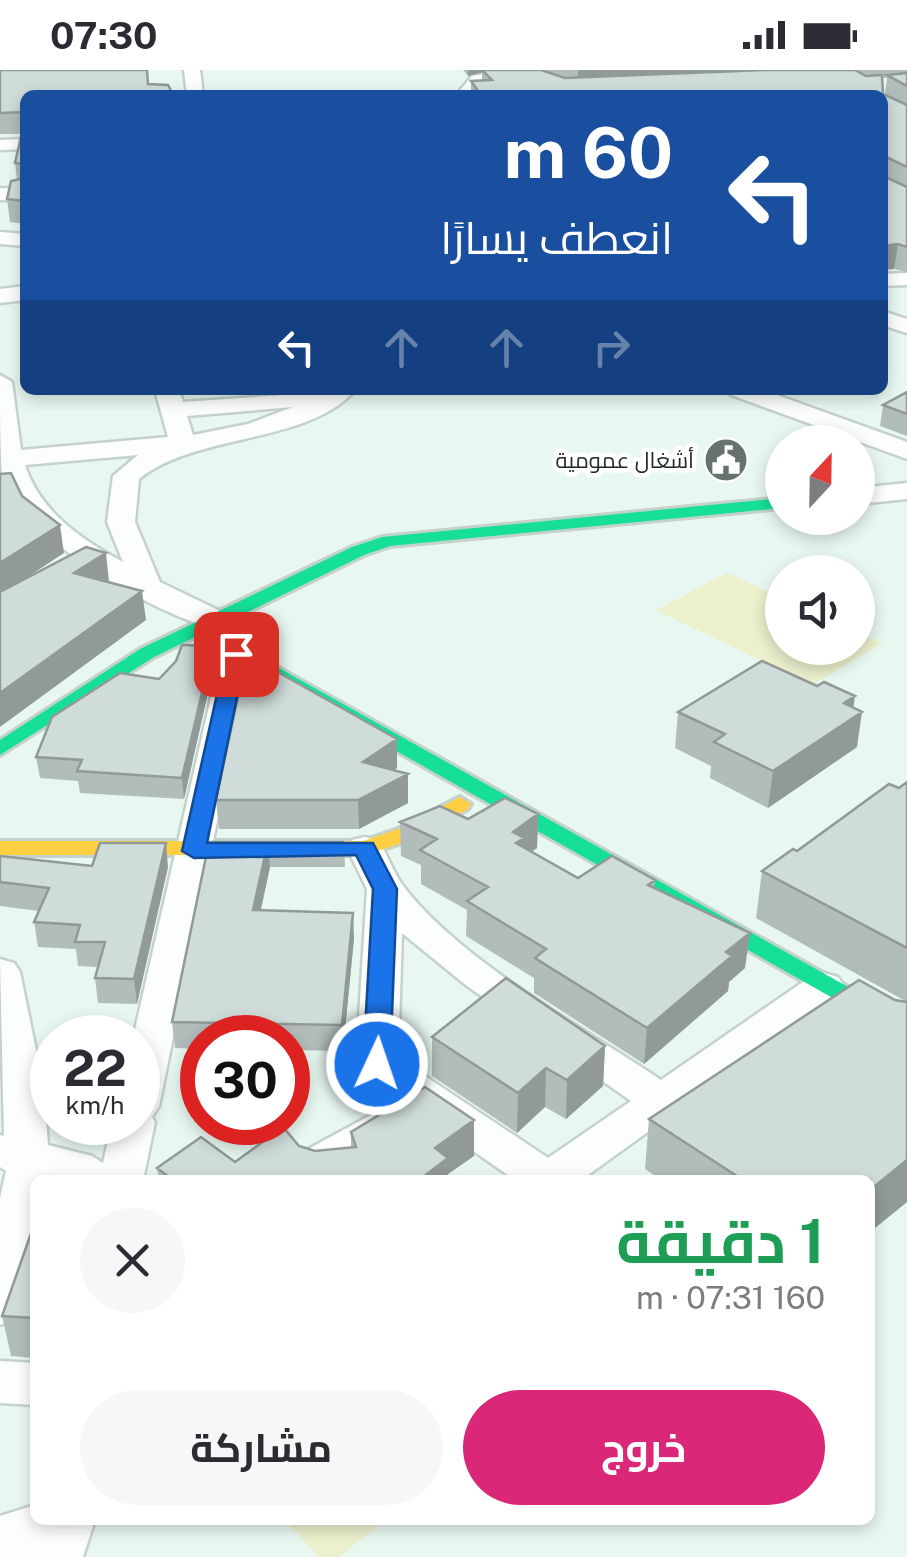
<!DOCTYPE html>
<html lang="ar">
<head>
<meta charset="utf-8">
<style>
	:root { --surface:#fff; --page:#f7f7f7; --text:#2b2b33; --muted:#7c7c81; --accent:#db2777 }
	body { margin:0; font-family:"Public Sans",Cairo,sans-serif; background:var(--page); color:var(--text); direction:rtl; height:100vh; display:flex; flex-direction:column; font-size:38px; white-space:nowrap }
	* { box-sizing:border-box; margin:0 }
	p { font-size:32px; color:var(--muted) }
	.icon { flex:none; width:55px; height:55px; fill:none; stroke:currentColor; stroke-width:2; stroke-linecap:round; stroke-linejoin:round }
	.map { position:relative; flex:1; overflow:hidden; direction:ltr }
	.drawer { position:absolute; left:30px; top:1105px; width:845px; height:350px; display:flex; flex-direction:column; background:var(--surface); border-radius:15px; box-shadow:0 5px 15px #0003; direction:rtl }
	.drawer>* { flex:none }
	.top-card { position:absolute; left:20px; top:20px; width:868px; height:305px; border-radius:15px; box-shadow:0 5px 15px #0003; direction:rtl; background:#1a4fa0; color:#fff; overflow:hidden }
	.needle { width:65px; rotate:22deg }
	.tools { position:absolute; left:765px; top:355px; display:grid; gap:20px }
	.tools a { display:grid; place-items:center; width:110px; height:110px; border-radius:50%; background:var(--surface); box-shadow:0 5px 15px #0003; font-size:50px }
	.speed { position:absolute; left:30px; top:945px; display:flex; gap:20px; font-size:50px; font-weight:700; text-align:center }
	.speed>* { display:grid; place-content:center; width:130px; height:130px; border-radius:50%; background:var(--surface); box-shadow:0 5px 15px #0003; line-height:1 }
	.speed small { font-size:25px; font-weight:400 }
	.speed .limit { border:15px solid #d22; background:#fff; color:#111 }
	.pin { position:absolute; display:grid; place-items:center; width:85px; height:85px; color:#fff; margin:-42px; border-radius:20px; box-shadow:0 5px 15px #0006 }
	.me { position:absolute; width:110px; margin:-55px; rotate:3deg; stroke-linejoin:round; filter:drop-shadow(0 0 8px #0008) }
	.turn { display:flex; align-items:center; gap:35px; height:210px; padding:0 50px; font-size:45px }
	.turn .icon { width:130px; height:130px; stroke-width:2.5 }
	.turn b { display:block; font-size:70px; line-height:85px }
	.lanes { display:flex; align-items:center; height:95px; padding:0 50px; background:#0003; justify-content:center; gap:50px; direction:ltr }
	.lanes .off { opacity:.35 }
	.round { display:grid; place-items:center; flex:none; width:105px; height:105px; border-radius:52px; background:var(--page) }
	.summary { display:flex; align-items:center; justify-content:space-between; height:170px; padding:0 50px }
	h1 { font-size:60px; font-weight:700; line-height:75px; color:#1e9e55 }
	.action { display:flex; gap:20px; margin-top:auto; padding:20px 50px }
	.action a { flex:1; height:115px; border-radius:60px; background:var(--accent); color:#fff; font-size:40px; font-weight:700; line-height:115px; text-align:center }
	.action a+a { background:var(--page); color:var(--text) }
	.status { display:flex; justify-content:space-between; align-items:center; height:70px; padding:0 50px; background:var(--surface); direction:ltr }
	.status svg { height:28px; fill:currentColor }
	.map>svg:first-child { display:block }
	.green { fill:#edf0cd }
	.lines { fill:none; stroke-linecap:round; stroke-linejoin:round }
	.street-casing { stroke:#c5d2cc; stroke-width:5 }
	.fast-casing { stroke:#c5d2cc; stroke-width:6 }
	.slow-casing { stroke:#c5d2cc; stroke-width:6 }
	.street { fill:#fcfefd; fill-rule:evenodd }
	.fast { fill:#16e098; fill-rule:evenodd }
	.slow { fill:#ffcf43; fill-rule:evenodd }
	.wall { fill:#b2bdbb; fill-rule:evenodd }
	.shaded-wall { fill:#919a98 }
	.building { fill:#cfdcd9; stroke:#919a98; stroke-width:2.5 }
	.route { fill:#1a73e8; stroke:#114b97; stroke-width:2.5 }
	.labels { text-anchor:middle; stroke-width:9; stroke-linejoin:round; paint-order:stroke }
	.far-poi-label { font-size:22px; fill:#202b26; stroke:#fff; text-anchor:end }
</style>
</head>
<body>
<div class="status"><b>07:30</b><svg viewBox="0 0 49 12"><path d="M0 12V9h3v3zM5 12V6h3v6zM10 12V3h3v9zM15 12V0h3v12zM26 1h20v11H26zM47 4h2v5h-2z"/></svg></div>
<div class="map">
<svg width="907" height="1487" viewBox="0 0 907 1487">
	<rect width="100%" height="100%" fill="#e8f8f0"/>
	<!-- green -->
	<path class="green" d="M727 503 782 528V578H858V562L882 573 812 615 656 540Z
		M285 1450H385L339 1487H319Z"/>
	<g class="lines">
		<defs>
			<path id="street" d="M184 0H200L203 25H187Z
				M504 1 547 5 583 25C566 25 559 20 543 15 524 9 503 11 483 13L473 25H456L472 6Z
				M25 69V79L0 80V70Z
				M0 118 25 119V131L0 130Z
				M0 162 25 164V176L0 174Z
				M907 203V215L882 216V204Z
				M25 216V230L0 233V219Z
				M882 241 907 249V263L882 255Z
				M0 305 12 312 21 380 168 367 155 320H179L183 332 355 320C310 374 195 363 139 409L135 452 160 512 224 543 228 549 213 558C152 543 20 467 2 404 0 375 0 335 0 305ZM293 337 248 354 193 365 187 346ZM138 385 113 406 107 452 123 492C82 470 40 442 25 395Z
				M728 320H763L907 372V389L731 325Z
				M907 413V429L858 434V418Z
				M236 575 251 584 159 1036 152 1047 155 1052 143 1110H35C35 1156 39 1208 17 1249L0 1255V1128L6 1101 0 1097V1065L4 1066 0 889 14 893 20 902 44 1019 48 1075 92 1086 103 1093 112 1052H138V968H133L221 584Z
				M365 767 378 770C388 785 393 803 404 817 461 891 582 957 661 1010L810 907 824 903 838 907 844 916 838 925 581 1110H515L362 1004 356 994 367 819 347 778 352 770ZM402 863 467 916 631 1031 548 1088 398 988Z
				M393 1033 408 1037 414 1048 408 1059 347 1097 355 1110 299 1106 293 1095 299 1084Z
				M0 1291 35 1293V1335L0 1333Z
				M35 1435V1450H95L83 1487H0V1446Z"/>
			<path id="fast" d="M782 428V438L390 476 364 485 211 560 907 950V970L195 567 154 587 0 685V670L140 579 352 477 382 467Z"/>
			<path id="slow" d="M460 727 471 734 468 739 414 769 365 785H0V771H363L398 759Z"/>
		</defs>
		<!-- street casing -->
		<use href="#street" class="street-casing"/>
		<!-- fast casing -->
		<use href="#fast" class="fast-casing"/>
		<!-- slow casing -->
		<use href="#slow" class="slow-casing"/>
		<!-- street -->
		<use href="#street" class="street"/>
		<!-- fast -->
		<use href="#fast" class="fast"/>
		<!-- slow -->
		<use href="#slow" class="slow"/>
	</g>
	<!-- wall -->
	<path class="wall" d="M0 0 25 25V154L10 152 7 129 17 110 15 93 22 64H0Z
		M463 0H907V202L894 199 882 200V25H471V11H482V2L468 6ZM882 8H887L885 24H883Z
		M907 322V366L880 356 883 335Z
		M214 596 184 729 80 723 78 711 40 708 36 687 159 609Z
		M854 638 857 677 768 738 710 708 711 696 675 678 678 642Z
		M397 698 393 700 408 704V733L359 759H219L216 730Z
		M907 712V932L756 848 762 801 797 781Z
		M538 744 537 778 531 782 578 808 655 810 654 818 745 898 729 912 728 921 644 994 534 923V908L466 866 467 840 421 814V795L401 786 400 752Z
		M209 772H344L345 797H270L261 840 354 868 343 981 288 980V968H202V979L175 978 172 952Z
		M0 786 92 796 168 797 137 934 98 933 95 908 98 897 78 896 76 879 38 877 34 852 39 841 0 836Z
		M895 930 907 932V1132L870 1162V1110H661L645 1099 649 1049Z
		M432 967 605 976 603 1016 566 1049 545 1037 517 1063 432 1006Z
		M351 1062 474 1086 448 1104V1110H159L157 1098 235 1092 299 1076 315 1081 351 1077Z
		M35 1152V1288L11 1286 2 1246Z"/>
	<!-- shaded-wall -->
	<path class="shaded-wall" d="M468 0H492L468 6Z
		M578 0H797L578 15Z
		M898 174 894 199 882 200V176Z
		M60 455 64 483 0 525V493Z
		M106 483 109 511 74 503Z
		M142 521 146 550 0 657V623Z
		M213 576 214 596 184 729 182 708Z
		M855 626 852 648 862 642 857 677 768 738 773 701 844 633Z
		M397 669V698L364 721 363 692Z
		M408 704V733L359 759 358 730Z
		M538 744 537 778 523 788 513 762Z
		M268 772 270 797 255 865 253 840Z
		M166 773 168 797 137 934 134 909Z
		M353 843 354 868 343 981 342 955Z
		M750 863 745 898 729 912 728 921 644 994 647 958 726 882Z
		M605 976 603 1016 566 1049 567 1010Z
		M546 998 545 1037 517 1063 518 1023Z
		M474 1050V1086L448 1104V1110H419L435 1078Z
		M907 1090V1132L870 1162V1120Z"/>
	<!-- building -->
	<path class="building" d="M0 0H147L148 14 168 15 173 25H25V42L0 43Z
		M482 0H541L565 8 767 0H855L866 6 882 5 883 24 907 35V97L882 85V25H481L471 11 492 10Z
		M907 3V16L887 5Z
		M25 49V98V94L15 93Z
		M882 93 883 106 907 117V177L898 174 882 176Z
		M25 108V131L7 129 11 111Z
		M907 322V344L883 335Z
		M11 403 22 426 60 455 0 493V404Z
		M86 477 106 483 74 503 142 521 0 623V522Z
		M182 575 213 576 182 708 77 701 82 690 36 687 52 647 120 603 159 609 176 591Z
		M762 591 817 616 824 612 855 626 844 633 862 642 773 701 714 672 725 664 678 642Z
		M244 598 274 600 397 669 363 692 408 704 358 730H216Z
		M907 712V878L762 801 793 779 797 781 889 714 899 718Z
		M505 728 538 744 513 762 524 768 516 773 578 808 612 786 655 810 648 815 750 863 726 882 732 886 647 958 535 888 546 879 467 831 488 817 420 780 437 769 400 752 440 736 468 749Z
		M209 772H344H268L253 840 353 843 342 955 172 952Z
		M100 773H166L134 909 95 908 105 872H75L80 855 34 852 49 818 0 812V786L92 796Z
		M506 908 605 976 567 1010 546 998 518 1023 432 967Z
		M859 910 895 930 907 932V1090L870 1120V1110H743L649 1049Z
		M425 1017 474 1050 435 1078 448 1088 419 1110H173L157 1098 201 1067 235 1092 283 1057 299 1076 315 1081 356 1077 351 1062Z
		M35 1152V1248L2 1246Z"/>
	<!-- route -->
	<path class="route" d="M236 578 246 584 207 773H373L397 819 390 994 386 1001H367L363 994 373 819 356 785 194 788 182 781 226 584Z"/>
	<!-- icons -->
	<defs>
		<symbol id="civic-disc" viewBox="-11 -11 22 22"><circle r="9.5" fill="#66736d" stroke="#fff"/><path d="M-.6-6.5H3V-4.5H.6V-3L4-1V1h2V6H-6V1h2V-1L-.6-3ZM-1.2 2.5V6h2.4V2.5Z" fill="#fff"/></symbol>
	</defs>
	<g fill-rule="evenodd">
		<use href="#civic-disc" x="701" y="365" width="50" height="50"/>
	</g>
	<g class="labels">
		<!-- far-poi labels -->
		<g class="far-poi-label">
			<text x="694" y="398">أشغال عمومية</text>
		</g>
	</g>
</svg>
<div class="tools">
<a><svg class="needle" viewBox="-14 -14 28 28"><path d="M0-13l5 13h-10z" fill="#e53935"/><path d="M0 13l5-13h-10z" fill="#7c7c81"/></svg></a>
<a><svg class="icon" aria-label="sound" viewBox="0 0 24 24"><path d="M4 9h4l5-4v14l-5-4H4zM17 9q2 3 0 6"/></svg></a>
</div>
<div class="speed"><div>22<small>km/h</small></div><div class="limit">30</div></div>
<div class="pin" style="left:236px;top:584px;background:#d93025"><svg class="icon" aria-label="arrive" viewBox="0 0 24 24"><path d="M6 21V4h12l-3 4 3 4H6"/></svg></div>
<svg class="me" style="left:377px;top:994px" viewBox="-20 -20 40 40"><circle r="17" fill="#1a73e8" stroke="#fff" stroke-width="3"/><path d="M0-11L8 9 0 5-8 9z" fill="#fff"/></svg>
<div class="top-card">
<div class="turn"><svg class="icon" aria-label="left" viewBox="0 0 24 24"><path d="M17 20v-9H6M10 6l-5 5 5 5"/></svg><div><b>60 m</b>انعطف يسارًا</div></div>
<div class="lanes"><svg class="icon" aria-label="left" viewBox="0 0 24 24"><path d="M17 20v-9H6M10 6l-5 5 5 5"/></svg><svg class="icon off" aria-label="ahead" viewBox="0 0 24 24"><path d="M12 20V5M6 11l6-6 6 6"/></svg><svg class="icon off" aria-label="ahead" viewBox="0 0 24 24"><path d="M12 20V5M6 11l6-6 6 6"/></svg><svg class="icon off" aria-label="right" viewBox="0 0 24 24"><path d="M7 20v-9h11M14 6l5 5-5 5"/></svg></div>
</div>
<section class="drawer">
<div class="summary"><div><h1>1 دقيقة</h1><p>160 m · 07:31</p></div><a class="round"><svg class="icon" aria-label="close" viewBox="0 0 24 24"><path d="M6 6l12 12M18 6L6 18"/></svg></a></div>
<div class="action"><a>خروج</a><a>مشاركة</a></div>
</section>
</div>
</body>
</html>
